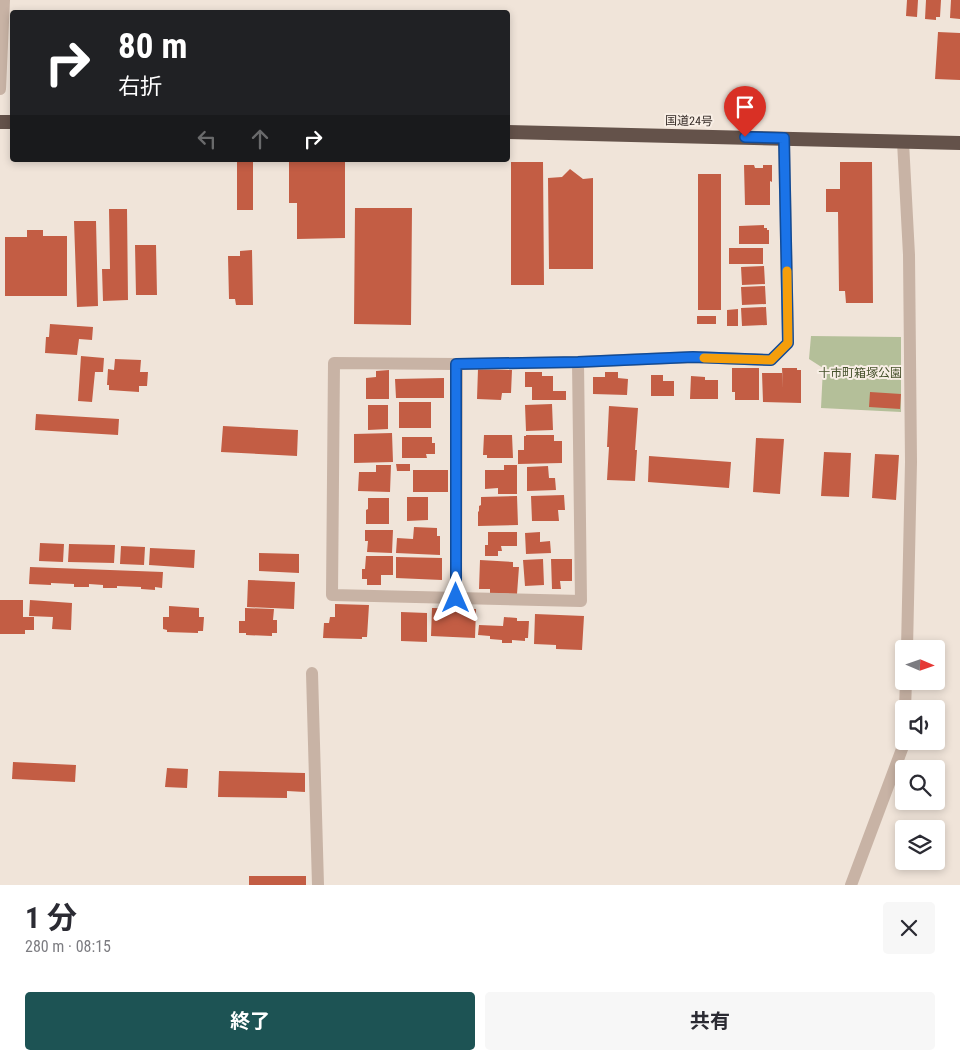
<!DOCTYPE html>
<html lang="ja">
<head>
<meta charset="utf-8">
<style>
	:root { --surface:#fff; --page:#f7f7f7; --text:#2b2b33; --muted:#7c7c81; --accent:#1d5354 }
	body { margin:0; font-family:"Roboto Condensed","Noto Sans JP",sans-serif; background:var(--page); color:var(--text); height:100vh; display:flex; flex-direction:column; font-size:19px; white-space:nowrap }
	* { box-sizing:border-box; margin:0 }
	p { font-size:16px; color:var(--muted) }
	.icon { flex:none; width:28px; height:28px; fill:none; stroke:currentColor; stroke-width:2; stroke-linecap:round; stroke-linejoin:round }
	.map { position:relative; height:885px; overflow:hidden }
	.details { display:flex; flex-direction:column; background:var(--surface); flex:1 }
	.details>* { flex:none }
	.top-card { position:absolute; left:10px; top:10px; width:500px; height:152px; border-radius:5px; box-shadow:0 2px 8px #0003; background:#202124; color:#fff; overflow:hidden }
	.needle { width:32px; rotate:92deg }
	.fabs { position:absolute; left:895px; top:640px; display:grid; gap:10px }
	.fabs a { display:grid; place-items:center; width:50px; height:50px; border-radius:5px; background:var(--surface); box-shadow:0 2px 8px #0003; font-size:25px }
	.pin { position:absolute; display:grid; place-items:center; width:42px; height:42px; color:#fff; margin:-51px -21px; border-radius:50% 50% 50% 0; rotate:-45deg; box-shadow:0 0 5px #0007 }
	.pin .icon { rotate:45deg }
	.me { position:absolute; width:55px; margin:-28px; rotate:0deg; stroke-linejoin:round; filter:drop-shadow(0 0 4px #0008) }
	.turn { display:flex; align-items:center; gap:18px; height:105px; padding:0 25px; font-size:22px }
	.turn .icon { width:65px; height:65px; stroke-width:2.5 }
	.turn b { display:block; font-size:35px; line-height:42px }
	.lanes { display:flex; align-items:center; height:48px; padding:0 25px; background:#0003; justify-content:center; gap:25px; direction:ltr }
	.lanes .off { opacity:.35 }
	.round { display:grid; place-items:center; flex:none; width:52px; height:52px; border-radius:5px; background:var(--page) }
	.summary { display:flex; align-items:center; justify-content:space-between; height:85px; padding:0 25px }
	h1 { font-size:30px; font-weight:700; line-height:38px }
	.cta { display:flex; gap:10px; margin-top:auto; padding:10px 25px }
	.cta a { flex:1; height:58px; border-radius:5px; background:var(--accent); color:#fff; font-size:20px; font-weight:700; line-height:58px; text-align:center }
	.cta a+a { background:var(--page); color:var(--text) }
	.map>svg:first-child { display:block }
	.green { fill:#b4bf99 }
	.building { fill:#c35d44 }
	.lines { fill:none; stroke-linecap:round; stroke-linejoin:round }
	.minor { stroke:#c8b3a5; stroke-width:12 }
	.tertiary { stroke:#c8b3a5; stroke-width:12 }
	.trunk { stroke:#64524a; stroke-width:14 }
	.route-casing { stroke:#114b97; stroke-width:12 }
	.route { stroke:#1a73e8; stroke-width:9 }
	.slow { stroke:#f59e0b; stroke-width:9 }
	.labels { text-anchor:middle; stroke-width:4; stroke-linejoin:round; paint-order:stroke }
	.street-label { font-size:12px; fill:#342a26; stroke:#f8eee5 }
	.park-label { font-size:12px; fill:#45512b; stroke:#f8eee5 }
</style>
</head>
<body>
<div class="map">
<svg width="960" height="885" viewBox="0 0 960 885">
	<rect width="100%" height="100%" fill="#f0e4d9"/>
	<!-- green -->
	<path class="green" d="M811 336 901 337V412L821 408 823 368 809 359Z"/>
	<!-- building -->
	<path class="building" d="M907 0H918L917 17 906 16Z
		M926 0H941L940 17H936V20L925 19Z
		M951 0H960V19L950 18Z
		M938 32 960 33V80L935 79Z
		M237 160H253V210H237Z
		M289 160H345V238L297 239V203H289Z
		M511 162H543L544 285H511Z
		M840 162H872L873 303H846L845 291H839L838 212H826V189H840Z
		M744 165H754L755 168H763V165H772V182L770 181V205H745Z
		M570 169 583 179 593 178V269H549L548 178 562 177Z
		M698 174H721V310H698Z
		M355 208H412L411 325 354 324Z
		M109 209H127L128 300 103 301 102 269H110Z
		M74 221H96L98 306 77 307Z
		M764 225V228H767V230H769V244H739V226Z
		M27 230H43V236H67V296H5V237H27Z
		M135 245H156L157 295H136Z
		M729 248H763V264H729Z
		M252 250 253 305H236L235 299H229L228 256H240V251Z
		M764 266 765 284 742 285 741 267Z
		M765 286 766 304 742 305 741 287Z
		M766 307 767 325 742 326 741 308Z
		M738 309V326H727V310Z
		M697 316H716V324H697Z
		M50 324 93 327 92 340 79 339 77 355 45 353 46 337H49Z
		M81 356 104 358 103 372H95L92 402 78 401Z
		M115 359 141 360 140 372H148L147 386H139V392L109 390V385H107L108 369 114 370Z
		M732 368H759V400H735V392H732Z
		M782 368H797V370H801V403L763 402 762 373H782L783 389Z
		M478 369 512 370 511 393H502L501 400 477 399Z
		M389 370V399H366V378L376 377V371Z
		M525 372H542V376H553V391H566V400H532V387H525Z
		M605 372H618V378L628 379 627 395 593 394V377H605Z
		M651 375H663V381H674V396H651Z
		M691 376 705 377V380H718V399H690Z
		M444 378V398H396L395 379Z
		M870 392 901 394 900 409 869 407Z
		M399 402H431V428H399Z
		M552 404 553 430 526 431 525 405Z
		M368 405H388V429L368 430Z
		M609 406 638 408 635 450H637L635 481 607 480 609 447H607Z
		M36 414 119 419 118 435 35 430Z
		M223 426 298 430 297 456 221 452Z
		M392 433 393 462 354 463V434Z
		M484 435H512L513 458H487V455H483Z
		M526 435H554V441H562V463L518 464V450H524V436H526Z
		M402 437H432V443H435V454H426L427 458H402Z
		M756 438 784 439 780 494 753 492Z
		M824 452 851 453 849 497 821 496Z
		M875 454 899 455 896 500 872 498Z
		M649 456 731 462 729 488 648 482Z
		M396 464H410V471H397Z
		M376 465H391L390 492 358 491 359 472H376Z
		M504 465H517V494H498V488L485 489V470H504Z
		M548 466 549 478H555L556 490 527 491V467Z
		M413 470H448V492H413Z
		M564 495 565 510H558L559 521H532L531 496Z
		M517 496 518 525 478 526V512L479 511V506L481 505V497Z
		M407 497H428V520L407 521Z
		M368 498H389V524H366V510L368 509Z
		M414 527 437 528V536H440V555L396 553 397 538 413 539Z
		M365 530H393L392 553 367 552 368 541H365Z
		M488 532H517V546H501L502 551H498V556H485V545H488Z
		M540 532V542L550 541 551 553 526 554 525 533Z
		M40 543 64 544 63 562 39 561Z
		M69 544 115 545 114 563 68 562Z
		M121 546 145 547 144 565 120 564Z
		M150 548 195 550 194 568 149 565Z
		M259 553 299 554V573L259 571Z
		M366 556H393V575H381V585H367V579H362V569H365Z
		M396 557 442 558V580L396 578Z
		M543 559 544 585 525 586 523 560Z
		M551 559H572V581H560L561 589H552Z
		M480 560 513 562V567H519L517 594 490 593V589H479Z
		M30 567 163 572 162 588 155 587V590L141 589V587L117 586V588H103V585L89 584V587H74V584L51 583V585L29 584Z
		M248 580 295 582 294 609 247 607Z
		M0 600H23V617H34V630H25V634H0Z
		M30 600 72 603 71 630 52 629 53 617 29 616Z
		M335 604 369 605 367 637H362V639L323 638 324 623H329L330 617H335Z
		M169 606 199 608V617H204L203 631H198V633L167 632V630L163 629V617H169Z
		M245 608 274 609 273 620H277V633H272V636L246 635V633H239V621H245Z
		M432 608 476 609 475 638 431 636Z
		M401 612 427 613V642L401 641Z
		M535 614 584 616 582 650 556 649V645L534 644Z
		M504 617 517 618V621H529L528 638H525V641L512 640V643H502V640L490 639V636L478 635 479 625 503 626Z
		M13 762 76 765 75 782 12 779Z
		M167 768 188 769 187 788 165 787Z
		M219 771 305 773V792L287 791V798L218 797Z
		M249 876H306V885H249Z"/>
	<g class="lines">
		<!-- minor -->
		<path class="minor" d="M903 142 909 255 911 462 907 649
			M578 362 581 601 332 595 334 363 457 364 578 362 693 357 771 360 788 343 784 138
			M456 598 457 364
			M312 673 318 885
			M905 709 906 681
			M851 885 905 741"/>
		<!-- tertiary -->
		<path class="tertiary" d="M0 89 4 0"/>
		<!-- trunk -->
		<path class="trunk" d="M0 122H12
			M508 132 960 143"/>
	</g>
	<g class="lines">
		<defs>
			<path id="route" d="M456 598V364L578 362 693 357 771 360 788 343 784 138 745 137"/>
		</defs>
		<!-- route casing -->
		<use href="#route" class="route-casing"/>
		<!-- route -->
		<use href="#route" class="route"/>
		<!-- slow -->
		<path class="slow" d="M704 358 771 360 788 343 787 271"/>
	</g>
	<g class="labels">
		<!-- street labels -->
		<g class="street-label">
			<text transform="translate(689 121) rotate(1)" y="4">国道24号</text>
		</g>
		<!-- park labels -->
		<g class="park-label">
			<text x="860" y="377">十市町箱塚公園</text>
		</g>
	</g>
</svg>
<div class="fabs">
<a><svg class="needle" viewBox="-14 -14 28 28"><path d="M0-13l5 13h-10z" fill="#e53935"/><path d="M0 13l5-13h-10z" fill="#7c7c81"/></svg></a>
<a><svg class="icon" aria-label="sound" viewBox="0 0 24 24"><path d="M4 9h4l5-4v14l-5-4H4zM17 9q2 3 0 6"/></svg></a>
<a><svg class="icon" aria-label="search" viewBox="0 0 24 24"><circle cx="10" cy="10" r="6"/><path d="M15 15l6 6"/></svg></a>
<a><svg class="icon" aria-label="layers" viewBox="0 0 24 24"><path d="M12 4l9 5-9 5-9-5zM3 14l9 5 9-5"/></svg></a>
</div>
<div class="pin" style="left:745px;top:137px;background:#d93025"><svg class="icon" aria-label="arrive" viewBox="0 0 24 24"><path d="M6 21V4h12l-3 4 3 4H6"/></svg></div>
<svg class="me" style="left:456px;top:598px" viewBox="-20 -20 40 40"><path d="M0-17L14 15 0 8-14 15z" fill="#1a73e8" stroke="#fff" stroke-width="4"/></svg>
<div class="top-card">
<div class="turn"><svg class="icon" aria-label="right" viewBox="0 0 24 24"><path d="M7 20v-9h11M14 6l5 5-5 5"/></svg><div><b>80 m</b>右折</div></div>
<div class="lanes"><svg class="icon off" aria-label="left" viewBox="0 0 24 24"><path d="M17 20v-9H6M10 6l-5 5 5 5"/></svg><svg class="icon off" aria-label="ahead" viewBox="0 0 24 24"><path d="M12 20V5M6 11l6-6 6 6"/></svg><svg class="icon" aria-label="right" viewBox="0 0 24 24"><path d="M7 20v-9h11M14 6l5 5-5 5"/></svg></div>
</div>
</div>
<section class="details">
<div class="summary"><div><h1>1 分</h1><p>280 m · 08:15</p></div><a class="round"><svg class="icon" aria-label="close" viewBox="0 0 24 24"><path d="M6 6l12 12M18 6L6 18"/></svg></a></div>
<div class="cta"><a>終了</a><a>共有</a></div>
</section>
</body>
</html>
